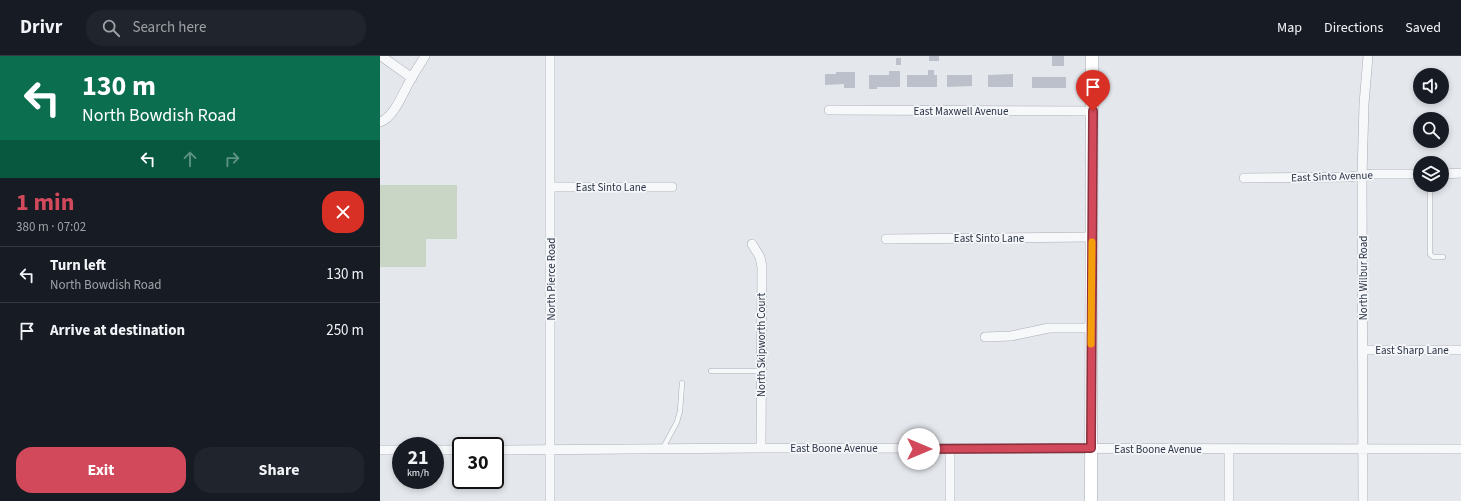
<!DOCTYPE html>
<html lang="en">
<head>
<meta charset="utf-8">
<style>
	:root { --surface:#171b24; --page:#20242c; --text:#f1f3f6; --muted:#9ea1a6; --line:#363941; --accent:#d1495b }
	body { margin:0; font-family:"Source Sans 3",sans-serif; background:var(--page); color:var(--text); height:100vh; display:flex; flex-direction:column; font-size:15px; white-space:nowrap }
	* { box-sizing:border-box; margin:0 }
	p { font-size:13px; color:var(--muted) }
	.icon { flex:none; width:22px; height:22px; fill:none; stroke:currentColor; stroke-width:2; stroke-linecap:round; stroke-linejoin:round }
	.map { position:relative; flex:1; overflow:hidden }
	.panel { display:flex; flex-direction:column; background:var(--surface); width:380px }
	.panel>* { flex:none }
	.banner { background:#0b6e4f; color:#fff; overflow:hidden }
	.controls { position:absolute; left:1033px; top:12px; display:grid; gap:8px }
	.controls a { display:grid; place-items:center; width:36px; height:36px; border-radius:50%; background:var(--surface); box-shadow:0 2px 6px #0003; font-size:20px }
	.speed { position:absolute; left:12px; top:381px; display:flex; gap:8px; font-size:20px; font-weight:700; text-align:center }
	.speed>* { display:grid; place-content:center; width:52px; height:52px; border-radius:50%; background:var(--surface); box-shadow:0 2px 6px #0003; line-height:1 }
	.speed small { font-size:10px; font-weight:400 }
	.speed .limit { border:2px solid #111; border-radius:6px; background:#fff; color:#111 }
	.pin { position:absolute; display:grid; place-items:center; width:34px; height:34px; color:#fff; margin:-41px -17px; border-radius:50% 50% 50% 0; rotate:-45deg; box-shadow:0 0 4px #0007 }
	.pin .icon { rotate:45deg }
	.me { position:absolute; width:44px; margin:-22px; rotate:90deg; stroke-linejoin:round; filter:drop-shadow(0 0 3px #0008) }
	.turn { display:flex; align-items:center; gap:14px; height:84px; padding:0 16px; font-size:18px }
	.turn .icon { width:52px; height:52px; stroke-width:2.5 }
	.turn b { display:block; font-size:28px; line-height:34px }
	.lanes { display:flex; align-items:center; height:38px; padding:0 16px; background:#0003; justify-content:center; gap:20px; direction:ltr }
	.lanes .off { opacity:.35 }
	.round { display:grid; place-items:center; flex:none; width:42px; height:42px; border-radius:16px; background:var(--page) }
	.overview { display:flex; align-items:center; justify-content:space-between; height:68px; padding:0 16px }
	h1 { font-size:24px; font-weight:700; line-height:30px; color:var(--accent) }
	.primary-button { display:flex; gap:8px; margin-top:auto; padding:8px 16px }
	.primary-button a { flex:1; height:46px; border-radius:16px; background:var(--accent); color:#fff; font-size:16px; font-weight:700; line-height:46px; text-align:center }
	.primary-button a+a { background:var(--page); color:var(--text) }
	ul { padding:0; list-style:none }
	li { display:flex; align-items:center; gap:12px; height:56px; padding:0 16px; border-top:1px solid var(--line) }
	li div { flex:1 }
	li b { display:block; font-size:15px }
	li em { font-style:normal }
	header { display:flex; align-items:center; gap:24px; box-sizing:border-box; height:56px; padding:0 20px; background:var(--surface); border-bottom:1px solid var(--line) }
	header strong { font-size:19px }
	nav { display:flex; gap:22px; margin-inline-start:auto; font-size:14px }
	.search { width:280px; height:36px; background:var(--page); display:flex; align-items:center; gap:10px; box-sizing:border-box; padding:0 14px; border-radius:16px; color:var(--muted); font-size:15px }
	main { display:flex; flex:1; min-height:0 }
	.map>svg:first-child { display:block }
	.green { fill:#c9d6c5 }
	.building { fill:#bbc0ca }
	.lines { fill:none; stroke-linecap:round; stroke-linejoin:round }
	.lane-casing { stroke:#a9aeb7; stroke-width:5.5 }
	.street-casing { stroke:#a9aeb7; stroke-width:10 }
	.secondary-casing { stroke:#a9aeb7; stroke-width:13 }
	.lane { stroke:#f7f8fa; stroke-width:4.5 }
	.street { stroke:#f7f8fa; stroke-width:9 }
	.secondary { stroke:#fff; stroke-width:12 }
	.route-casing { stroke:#882f3b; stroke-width:10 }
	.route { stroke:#d1495b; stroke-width:7 }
	.slow { stroke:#f59e0b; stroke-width:7 }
	.labels { text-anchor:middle; stroke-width:3.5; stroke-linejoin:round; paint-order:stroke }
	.street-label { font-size:11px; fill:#2b3445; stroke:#f4f6f9 }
</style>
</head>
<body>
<header>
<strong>Drivr</strong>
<div class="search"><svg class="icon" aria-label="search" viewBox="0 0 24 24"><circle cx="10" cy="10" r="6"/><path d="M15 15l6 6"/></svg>Search here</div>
<nav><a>Map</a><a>Directions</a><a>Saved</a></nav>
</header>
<main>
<section class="panel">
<div class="banner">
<div class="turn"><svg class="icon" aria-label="left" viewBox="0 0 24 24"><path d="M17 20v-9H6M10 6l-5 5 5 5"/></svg><div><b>130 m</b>North Bowdish Road</div></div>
<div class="lanes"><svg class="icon" aria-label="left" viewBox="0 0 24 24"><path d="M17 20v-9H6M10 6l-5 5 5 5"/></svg><svg class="icon off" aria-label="ahead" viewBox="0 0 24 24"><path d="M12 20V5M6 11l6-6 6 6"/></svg><svg class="icon off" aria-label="right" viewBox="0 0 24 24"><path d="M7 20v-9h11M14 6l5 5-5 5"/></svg></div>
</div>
<div class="overview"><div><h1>1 min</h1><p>380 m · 07:02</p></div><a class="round" style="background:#d93025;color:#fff"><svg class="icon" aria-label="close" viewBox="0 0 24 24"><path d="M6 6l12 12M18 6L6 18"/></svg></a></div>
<ul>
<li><svg class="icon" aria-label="left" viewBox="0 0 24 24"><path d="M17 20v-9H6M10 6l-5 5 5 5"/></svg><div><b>Turn left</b><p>North Bowdish Road</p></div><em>130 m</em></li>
<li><svg class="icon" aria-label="arrive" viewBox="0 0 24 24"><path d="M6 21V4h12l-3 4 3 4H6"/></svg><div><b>Arrive at destination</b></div><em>250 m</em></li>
</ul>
<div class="primary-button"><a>Exit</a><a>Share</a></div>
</section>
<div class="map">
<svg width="1081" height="445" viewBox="0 0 1081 445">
	<rect width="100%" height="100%" fill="#e4e7ec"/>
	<!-- green -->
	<path class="green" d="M0 129H77V183H46V211H0Z"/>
	<!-- building -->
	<path class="building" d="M549 0H559V5H549Z
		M672 0H684V10H672Z
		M516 2H521V9H516Z
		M548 14H554V19H557V31H527V19H548Z
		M509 15H520V31H497V33H489V19H509Z
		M456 16H475V32H464V28L445 29V18H456Z
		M633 18V31H608V19Z
		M567 19H592V30L567 31Z
		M652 21H686V32H652Z"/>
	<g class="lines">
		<defs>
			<path id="lane" d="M1050 129V198L1053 201H1063
				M331 315H381
				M283 392 297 366 300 355 302 327"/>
			<path id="street" d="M1 0 32 22
				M449 54 713 55
				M0 66C15 61 24 34 32 21 36 14 41 7 45 0
				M1062 118 1081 117
				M864 122 968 121 993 118H1040
				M171 131H292
				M506 183 712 181
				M372 188 380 201 382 211 381 392
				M605 281 631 280 669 272H711
				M983 294H1081
				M849 393V445
				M0 394H21
				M55 394H81
				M115 394 381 392 1081 393
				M170 445V0
				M570 445V393
				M983 445 982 120 984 48 988 0"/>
			<path id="secondary" d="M711 445 712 0"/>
		</defs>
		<!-- lane casing -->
		<use href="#lane" class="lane-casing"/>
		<!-- street casing -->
		<use href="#street" class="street-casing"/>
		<!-- secondary casing -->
		<use href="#secondary" class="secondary-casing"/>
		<!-- lane -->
		<use href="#lane" class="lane"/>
		<!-- street -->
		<use href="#street" class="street"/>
		<!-- secondary -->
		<use href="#secondary" class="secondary"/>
	</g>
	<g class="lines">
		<defs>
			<path id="route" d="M539 393 711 392 713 55"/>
		</defs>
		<!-- route casing -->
		<use href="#route" class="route-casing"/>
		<!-- route -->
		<use href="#route" class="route"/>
		<!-- slow -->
		<path class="slow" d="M711 288 712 186"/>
	</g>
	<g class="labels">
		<!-- street labels -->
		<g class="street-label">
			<text x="581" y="59">East Maxwell Avenue</text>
			<text transform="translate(952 120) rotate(-2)" y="4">East Sinto Avenue</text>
			<text x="231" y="135">East Sinto Lane</text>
			<text x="609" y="186">East Sinto Lane</text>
			<text transform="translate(983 222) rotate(-90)" y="4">North Wilbur Road</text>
			<text transform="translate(171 223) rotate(-90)" y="4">North Pierce Road</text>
			<text transform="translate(381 289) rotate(-90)" y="4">North Skipworth Court</text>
			<text x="1032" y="298">East Sharp Lane</text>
			<text x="454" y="396">East Boone Avenue</text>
			<text x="778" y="397">East Boone Avenue</text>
		</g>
	</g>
</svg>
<div class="controls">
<a><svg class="icon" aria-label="sound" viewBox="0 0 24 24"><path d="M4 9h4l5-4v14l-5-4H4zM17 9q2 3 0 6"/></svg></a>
<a><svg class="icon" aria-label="search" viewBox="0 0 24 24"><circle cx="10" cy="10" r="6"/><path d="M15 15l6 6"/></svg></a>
<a><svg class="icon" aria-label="layers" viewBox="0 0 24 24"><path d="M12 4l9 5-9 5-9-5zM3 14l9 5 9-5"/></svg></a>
</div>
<div class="speed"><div>21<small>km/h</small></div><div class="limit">30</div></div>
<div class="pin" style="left:713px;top:55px;background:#d93025"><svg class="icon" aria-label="arrive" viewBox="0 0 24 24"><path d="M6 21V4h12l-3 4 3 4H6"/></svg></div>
<svg class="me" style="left:539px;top:393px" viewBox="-20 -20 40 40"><circle r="19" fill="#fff"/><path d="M0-13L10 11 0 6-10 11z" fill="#d1495b"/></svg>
</div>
</main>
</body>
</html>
